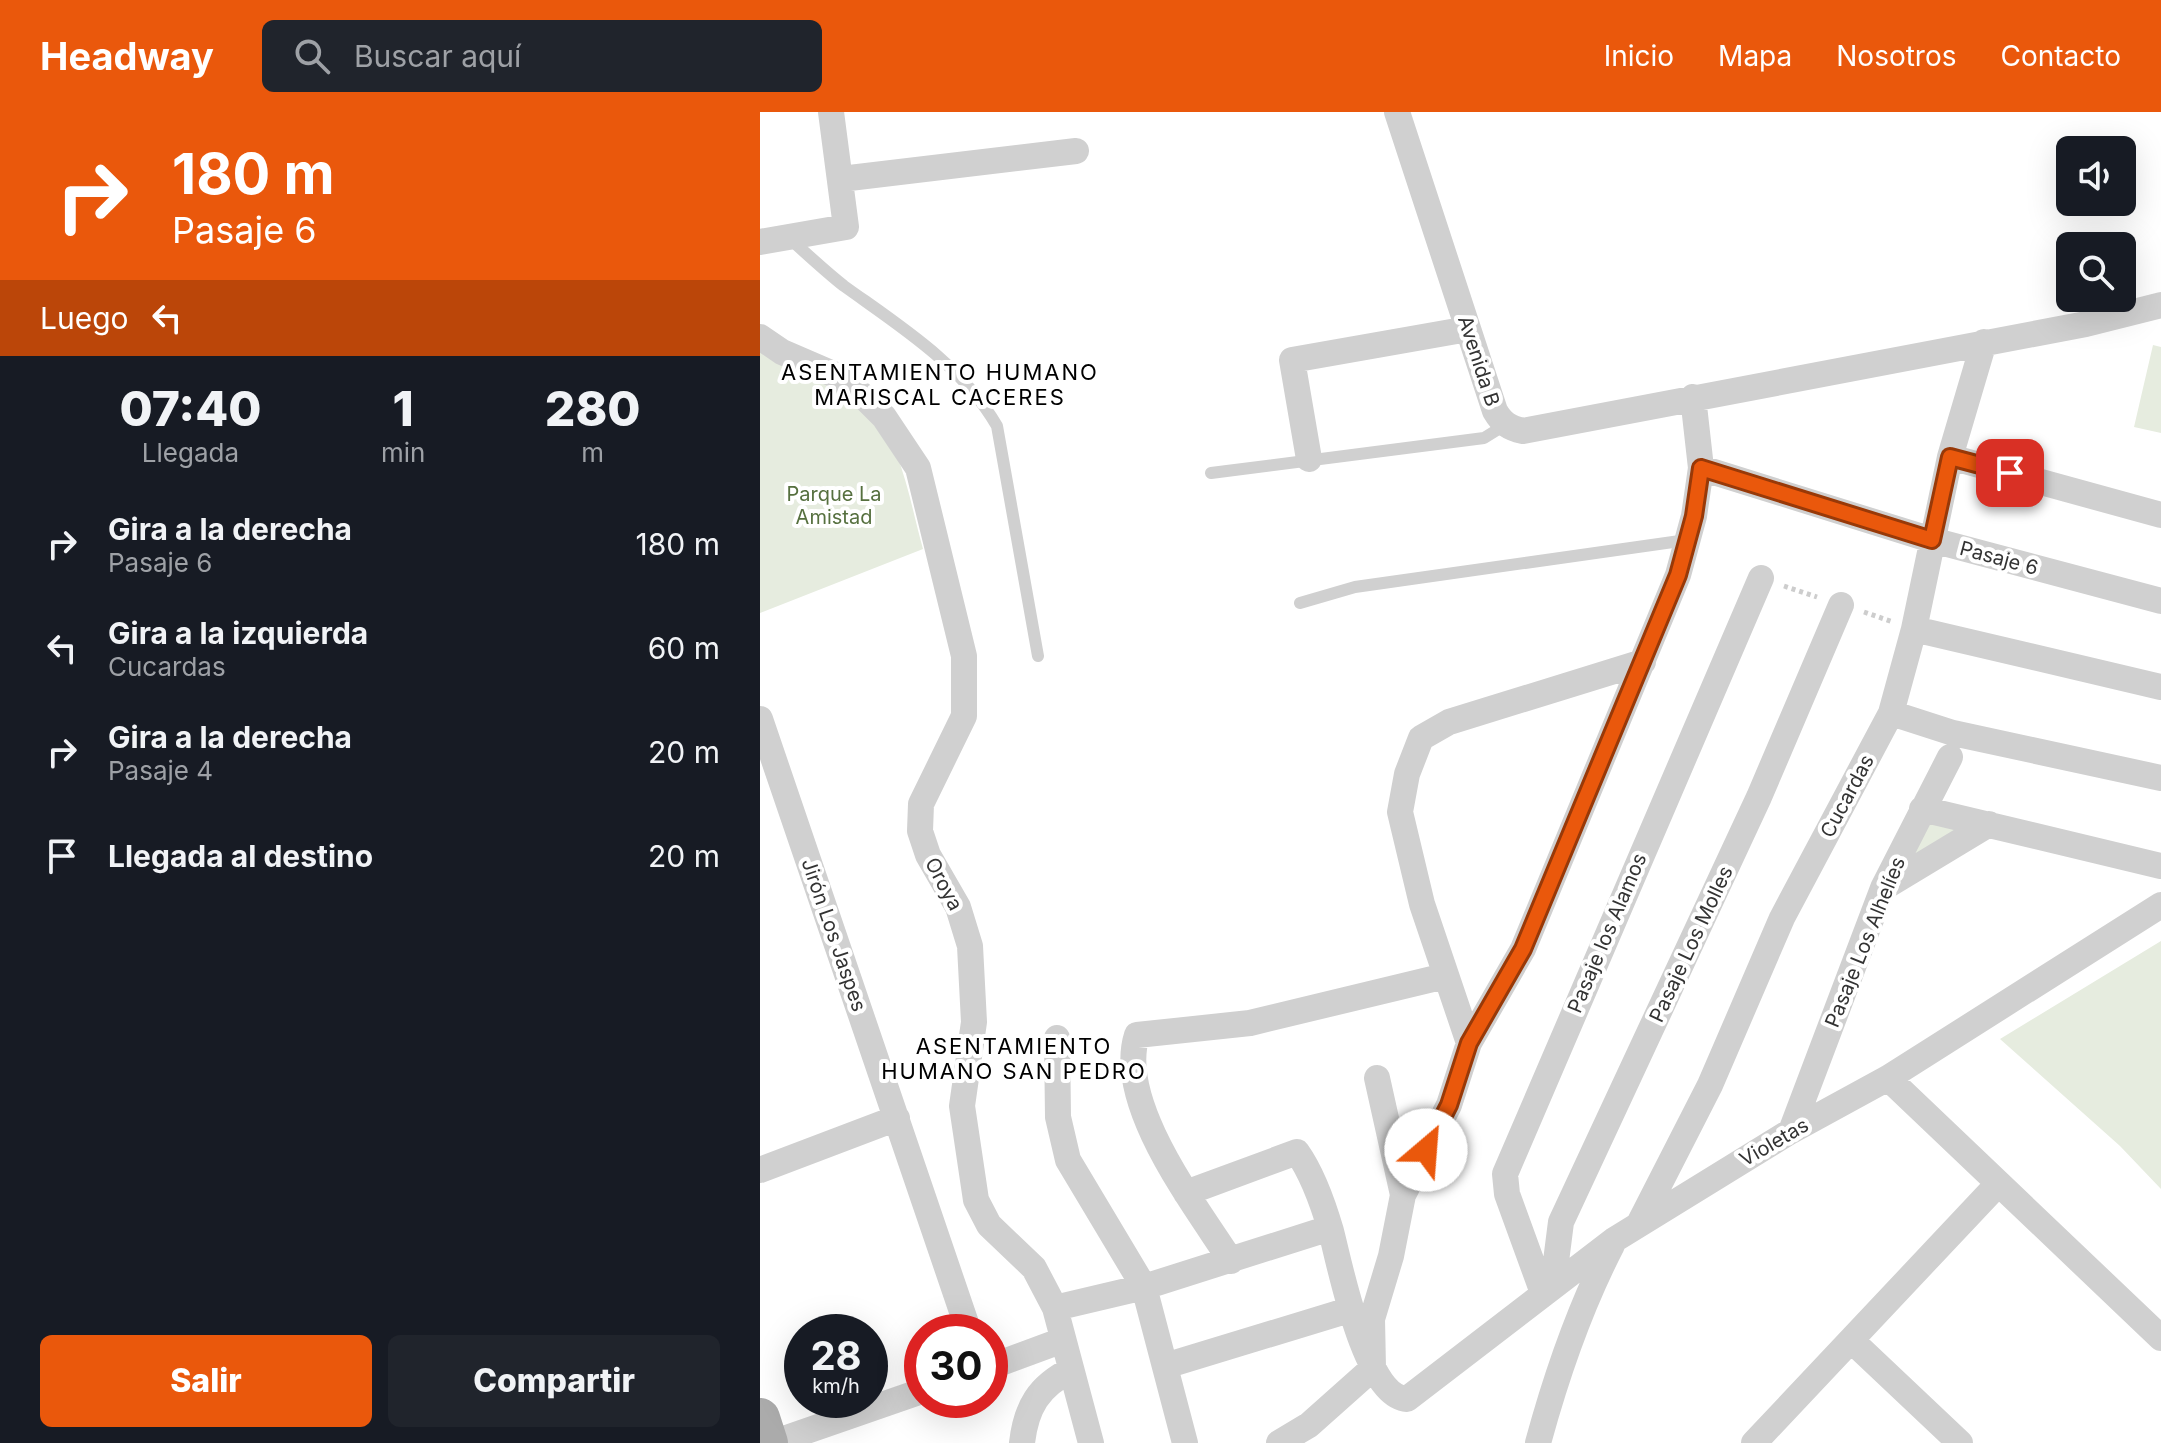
<!DOCTYPE html>
<html lang="es">
<head>
<meta charset="utf-8">
<style>
	:root { --surface:#171b24; --page:#20242c; --text:#f1f3f6; --muted:#9ea1a6; --accent:#ea580c }
	body { margin:0; font-family:Inter,sans-serif; background:var(--page); color:var(--text); height:100vh; display:flex; flex-direction:column; font-size:30px; white-space:nowrap }
	* { box-sizing:border-box; margin:0 }
	p { font-size:26px; color:var(--muted) }
	.icon { flex:none; width:44px; height:44px; fill:none; stroke:currentColor; stroke-width:2; stroke-linecap:round; stroke-linejoin:round }
	.map { position:relative; flex:1; overflow:hidden }
	.sheet { display:flex; flex-direction:column; background:var(--surface); width:760px }
	.sheet>* { flex:none }
	.hud { background:#ea580c; color:#fff; overflow:hidden }
	.controls { position:absolute; left:1296px; top:24px; display:grid; gap:16px }
	.controls a { display:grid; place-items:center; width:80px; height:80px; border-radius:12px; background:var(--surface); box-shadow:0 8px 32px #0002; font-size:40px }
	.speed { position:absolute; left:24px; top:1202px; display:flex; gap:16px; font-size:40px; font-weight:700; text-align:center }
	.speed>* { display:grid; place-content:center; width:104px; height:104px; border-radius:50%; background:var(--surface); box-shadow:0 8px 32px #0002; line-height:1 }
	.speed small { font-size:20px; font-weight:400 }
	.speed .limit { border:12px solid #d22; background:#fff; color:#111 }
	.pin { position:absolute; display:grid; place-items:center; width:68px; height:68px; color:#fff; margin:-34px; border-radius:16px; box-shadow:0 4px 12px #0006 }
	.me { position:absolute; width:88px; margin:-44px; rotate:27deg; stroke-linejoin:round; filter:drop-shadow(0 0 6px #0008) }
	.turn { display:flex; align-items:center; gap:28px; height:168px; padding:0 40px; font-size:36px }
	.turn .icon { width:104px; height:104px; stroke-width:2.5 }
	.turn b { display:block; font-size:56px; line-height:68px }
	.then { display:flex; align-items:center; height:76px; padding:0 40px; background:#0003; gap:16px; font-size:30px }
	.eta { display:flex; justify-content:space-evenly; align-items:center; height:136px; text-align:center }
	.eta b { font-size:48px; font-weight:800; line-height:56px }
	.action { display:flex; gap:16px; margin-top:auto; padding:16px 40px }
	.action a { flex:1; height:92px; border-radius:12px; background:var(--accent); color:#fff; font-size:32px; font-weight:800; line-height:92px; text-align:center }
	.action a+a { background:var(--page); color:var(--text) }
	ul { padding:0; list-style:none }
	li { display:flex; align-items:center; gap:24px; height:104px; padding:0 40px }
	li div { flex:1 }
	li b { display:block; font-size:30px }
	li em { font-style:normal }
	header { display:flex; align-items:center; gap:48px; box-sizing:border-box; height:112px; padding:0 40px; background:var(--accent); color:#fff }
	header strong { font-size:38px }
	nav { display:flex; gap:44px; margin-inline-start:auto; font-size:28px }
	.search { width:560px; height:72px; background:var(--page); display:flex; align-items:center; gap:20px; box-sizing:border-box; padding:0 28px; border-radius:12px; color:var(--muted); font-size:30px }
	main { display:flex; flex:1; min-height:0 }
	.map>svg:first-child { display:block }
	.green { fill:#e6ecdf }
	.lines { fill:none; stroke-linecap:round; stroke-linejoin:round }
	.path { stroke:#cdcdcd; stroke-width:5; stroke-dasharray:4 4; stroke-linecap:butt }
	.lane { stroke:#d0d0d0; stroke-width:12 }
	.street { stroke:#d0d0d0; stroke-width:26 }
	.primary { stroke:#ababab; stroke-width:40 }
	.route-casing { stroke:#983908; stroke-width:20 }
	.route { stroke:#ea580c; stroke-width:14 }
	.labels { text-anchor:middle; stroke-width:8; stroke-linejoin:round; paint-order:stroke }
	.street-label { font-size:20px; fill:#333; stroke:#fff }
	.park-label { font-size:20px; fill:#56703f; stroke:#fff }
	.neighbourhood-label { font-size:22px; letter-spacing:2px; fill:#000; stroke:#fff }
</style>
</head>
<body>
<header>
<strong>Headway</strong>
<div class="search"><svg class="icon" aria-label="search" viewBox="0 0 24 24"><circle cx="10" cy="10" r="6"/><path d="M15 15l6 6"/></svg>Buscar aquí</div>
<nav><a>Inicio</a><a>Mapa</a><a>Nosotros</a><a>Contacto</a></nav>
</header>
<main>
<section class="sheet">
<div class="hud">
<div class="turn"><svg class="icon" aria-label="right" viewBox="0 0 24 24"><path d="M7 20v-9h11M14 6l5 5-5 5"/></svg><div><b>180 m</b>Pasaje 6</div></div>
<div class="then">Luego<svg class="icon" aria-label="left" viewBox="0 0 24 24"><path d="M17 20v-9H6M10 6l-5 5 5 5"/></svg></div>
</div>
<div class="eta">
<div><b>07:40</b><p>Llegada</p></div>
<div><b>1</b><p>min</p></div>
<div><b>280</b><p>m</p></div>
</div>
<ul>
<li><svg class="icon" aria-label="right" viewBox="0 0 24 24"><path d="M7 20v-9h11M14 6l5 5-5 5"/></svg><div><b>Gira a la derecha</b><p>Pasaje 6</p></div><em>180 m</em></li>
<li><svg class="icon" aria-label="left" viewBox="0 0 24 24"><path d="M17 20v-9H6M10 6l-5 5 5 5"/></svg><div><b>Gira a la izquierda</b><p>Cucardas</p></div><em>60 m</em></li>
<li><svg class="icon" aria-label="right" viewBox="0 0 24 24"><path d="M7 20v-9h11M14 6l5 5-5 5"/></svg><div><b>Gira a la derecha</b><p>Pasaje 4</p></div><em>20 m</em></li>
<li><svg class="icon" aria-label="arrive" viewBox="0 0 24 24"><path d="M6 21V4h12l-3 4 3 4H6"/></svg><div><b>Llegada al destino</b></div><em>20 m</em></li>
</ul>
<div class="action"><a>Salir</a><a>Compartir</a></div>
</section>
<div class="map">
<svg width="1401" height="1331" viewBox="0 0 1401 1331">
	<rect width="100%" height="100%" fill="#fff"/>
	<!-- green -->
	<path class="green" d="M1393 233 1401 235V321L1374 315Z
		M0 238C44 256 117 293 136 341 148 371 154 405 163 437L0 501Z
		M1163 704 1213 716 1141 757Z
		M1401 829V1077L1360 1034 1240 927Z"/>
	<g class="lines">
		<!-- path -->
		<path class="path" d="M1024 474 1057 485
			M1104 500 1133 510"/>
		<!-- lane -->
		<path class="lane" d="M29 126C47 142 65 159 84 174 141 215 201 252 237 314L278 544
			M451 361 724 326 745 313
			M540 491 595 475 927 428"/>
		<!-- street -->
		<path class="street" d="M637 0 735 299C742 311 749 316 763 319L1326 212 1401 193
			M81 67 316 39
			M0 130 86 115 71 0
			M0 225 22 240 73 262 102 283 124 305 158 356 204 544V604L161 692 160 719 168 743 198 795 210 834 214 910 202 994 216 1088 229 1113 274 1156 295 1196 331 1331
			M1190 345 1401 403
			M549 347 532 248 708 217
			M941 356 1172 428 1401 489
			M1154 517 1401 575
			M1131 601 1193 621 1401 666
			M0 607 209 1220
			M1162 697 1401 754
			M1123 776 1229 712
			M297 926 298 1005 308 1048 384 1175 425 1331
			M709 931 662 792 640 700 647 662 661 626 689 610 883 550
			M617 966 643 1083
			M1128 966 1401 1226
			M1031 1019 1123 776 1190 645
			M0 1058 137 1006
			M426 1081 537 1040C552 1061 564 1095 571 1119 580 1153 605 1285 647 1287L854 1128 1031 1019 1128 966 1401 793
			M880 1110 950 973 1022 806 1131 601 1154 517 1190 345 1224 230
			M471 1149C436 1094 355 991 377 923L490 911 685 864
			M793 1173 801 1110 999 685 1081 493
			M783 1181 747 1082 745 1062 1001 466
			M295 1196 384 1175 570 1116
			M1091 1228 1200 1331
			M405 1254 589 1198
			M230 1255 303 1228
			M12 1331 162 1279
			M262 1331C266 1295 279 1274 311 1258
			M519 1331 549 1313 613 1256 612 1207 631 1144 643 1083 689 993 709 931 763 837 918 463 934 404 941 356 933 285
			M778 1331C797 1261 819 1197 852 1133
			M994 1331 1237 1073"/>
		<!-- primary -->
		<path class="primary" d="M0 1306 8 1331"/>
	</g>
	<g class="lines">
		<defs>
			<path id="route" d="M666 1038 689 993 709 931 763 837 918 463 934 404 941 356 1172 428 1190 345 1250 361"/>
		</defs>
		<!-- route casing -->
		<use href="#route" class="route-casing"/>
		<!-- route -->
		<use href="#route" class="route"/>
	</g>
	<g class="labels">
		<!-- street labels -->
		<g class="street-label">
			<text transform="translate(719 249) rotate(72)" y="7">Avenida B</text>
			<text transform="translate(1239 446) rotate(15)" y="7">Pasaje 6</text>
			<text transform="translate(1087 684) rotate(-62)" y="7">Cucardas</text>
			<text transform="translate(184 772) rotate(62)" y="7">Oroya</text>
			<text transform="translate(847 821) rotate(-67)" y="7">Pasaje los Alamos</text>
			<text transform="translate(74 823) rotate(71)" y="7">Jirón Los Jaspes</text>
			<text transform="translate(1105 830) rotate(-68)" y="7">Pasaje Los Alhelíes</text>
			<text transform="translate(931 832) rotate(-65)" y="7">Pasaje Los Molles</text>
			<text transform="translate(1014 1030) rotate(-30)" y="7">Violetas</text>
		</g>
		<!-- park labels -->
		<g class="park-label">
			<text x="74" y="389">Parque La<tspan x="74" dy="23">Amistad</tspan></text>
		</g>
		<!-- neighbourhood labels -->
		<g class="neighbourhood-label">
			<text x="180" y="268">ASENTAMIENTO HUMANO<tspan x="180" dy="25">MARISCAL CACERES</tspan></text>
			<text x="254" y="942">ASENTAMIENTO<tspan x="254" dy="25">HUMANO SAN PEDRO</tspan></text>
		</g>
	</g>
</svg>
<div class="controls">
<a><svg class="icon" aria-label="sound" viewBox="0 0 24 24"><path d="M4 9h4l5-4v14l-5-4H4zM17 9q2 3 0 6"/></svg></a>
<a><svg class="icon" aria-label="search" viewBox="0 0 24 24"><circle cx="10" cy="10" r="6"/><path d="M15 15l6 6"/></svg></a>
</div>
<div class="speed"><div>28<small>km/h</small></div><div class="limit">30</div></div>
<div class="pin" style="left:1250px;top:361px;background:#d93025"><svg class="icon" aria-label="arrive" viewBox="0 0 24 24"><path d="M6 21V4h12l-3 4 3 4H6"/></svg></div>
<svg class="me" style="left:666px;top:1038px" viewBox="-20 -20 40 40"><circle r="19" fill="#fff"/><path d="M0-13L10 11 0 6-10 11z" fill="#ea580c"/></svg>
</div>
</main>
</body>
</html>
